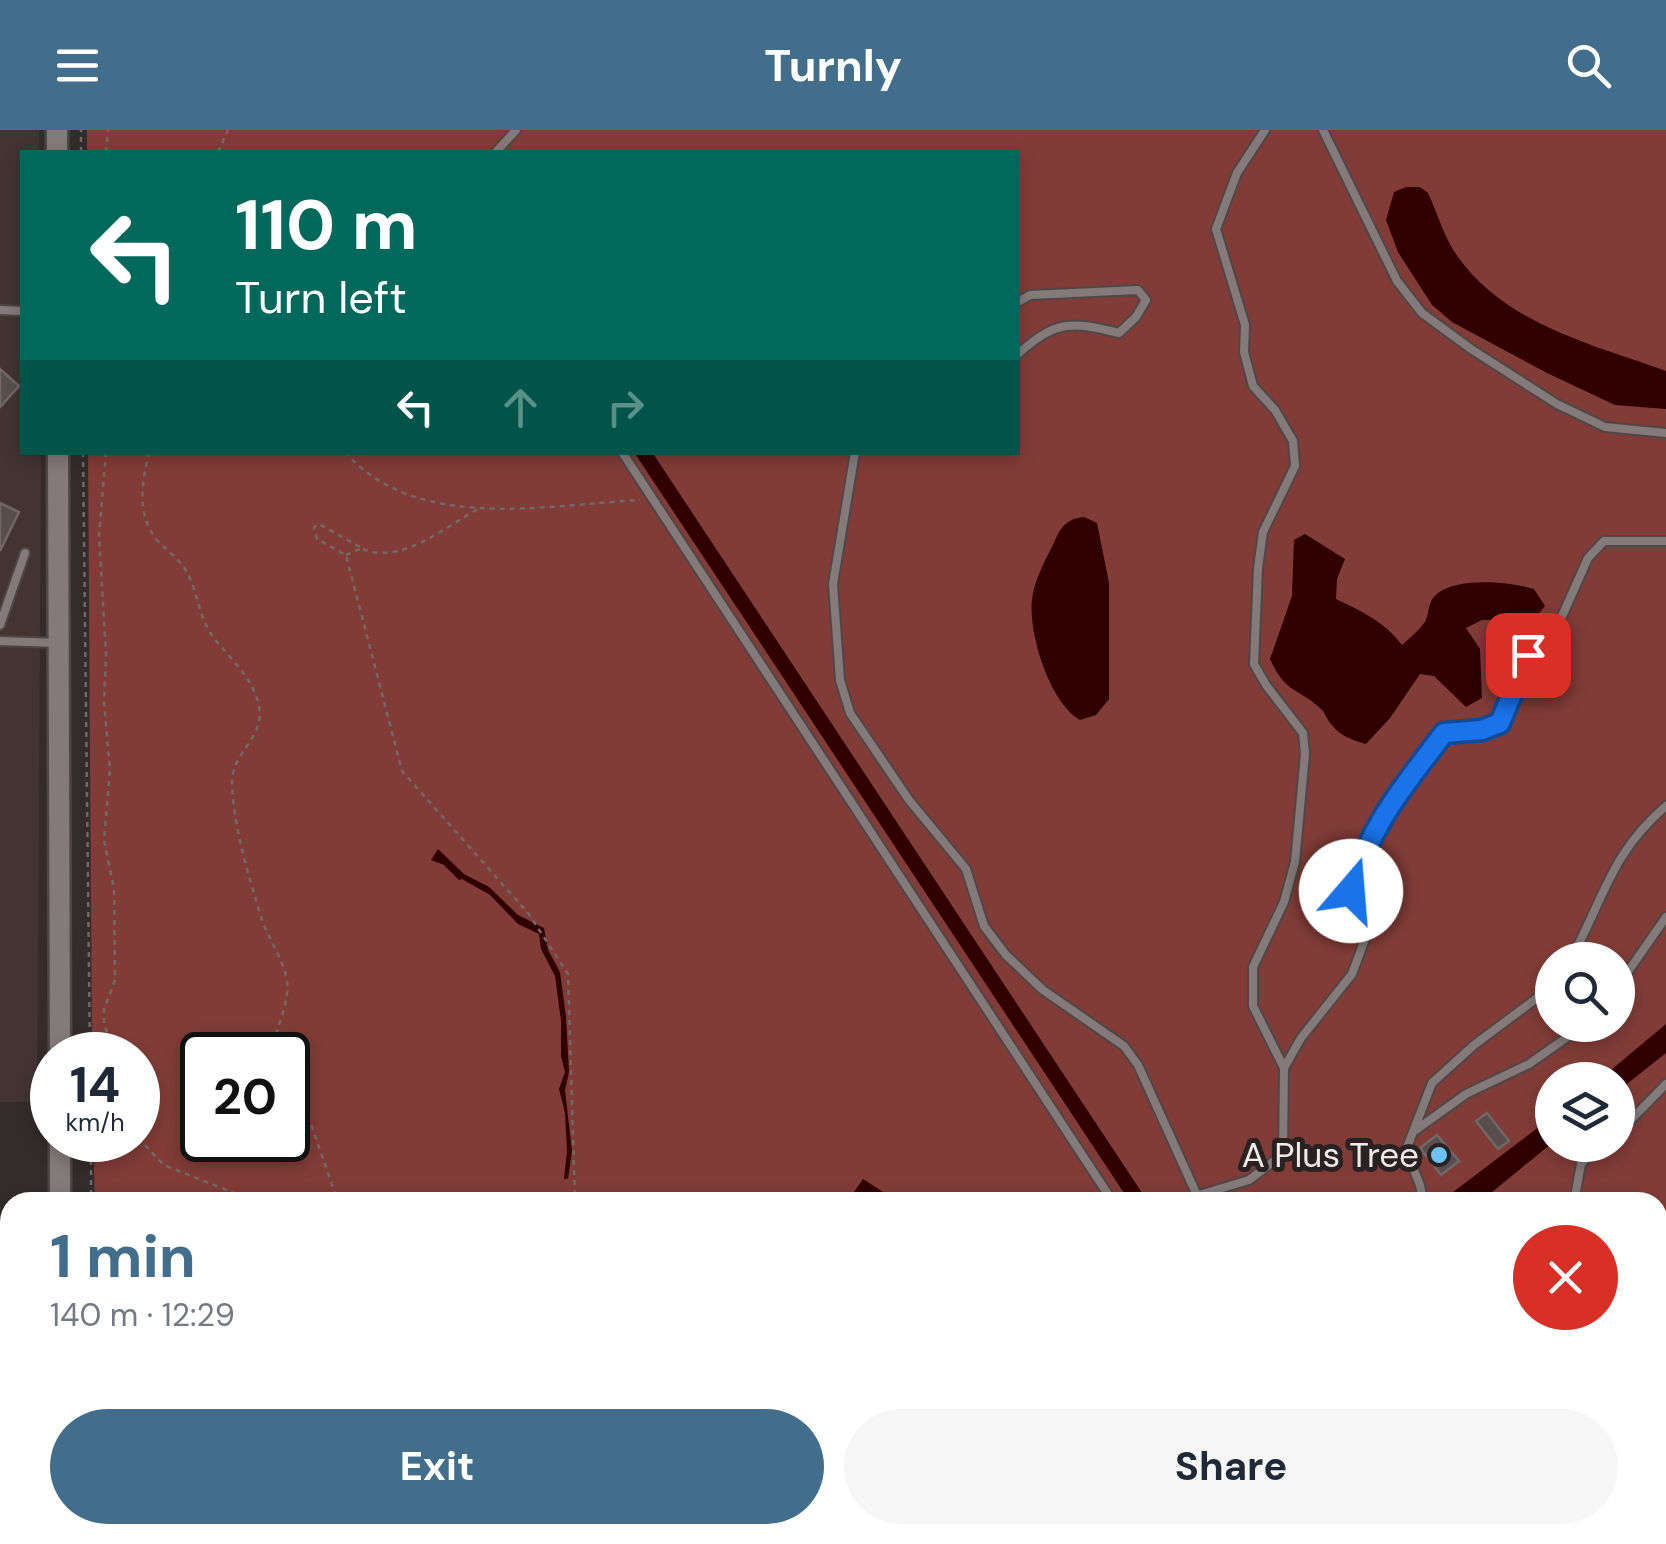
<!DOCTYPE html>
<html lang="en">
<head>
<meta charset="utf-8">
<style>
	:root { --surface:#fff; --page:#f6f6f7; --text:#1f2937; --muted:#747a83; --accent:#426e8c }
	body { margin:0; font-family:"DM Sans",sans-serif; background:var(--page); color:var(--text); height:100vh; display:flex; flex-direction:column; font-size:38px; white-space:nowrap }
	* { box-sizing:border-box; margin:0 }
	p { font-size:32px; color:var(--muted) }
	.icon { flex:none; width:55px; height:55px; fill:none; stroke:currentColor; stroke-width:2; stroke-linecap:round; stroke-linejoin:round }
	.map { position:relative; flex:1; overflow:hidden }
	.sheet { position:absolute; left:0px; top:1062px; width:1668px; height:352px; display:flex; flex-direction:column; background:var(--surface); border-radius:30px 30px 0 0; box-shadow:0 5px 15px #0003 }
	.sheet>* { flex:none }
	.top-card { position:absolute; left:20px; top:20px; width:1000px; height:305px; border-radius:0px; box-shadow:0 5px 15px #0003; background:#00695c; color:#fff; overflow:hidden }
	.tools { position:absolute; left:1535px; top:812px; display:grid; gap:20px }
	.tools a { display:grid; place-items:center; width:100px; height:100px; border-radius:50%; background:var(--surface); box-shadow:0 5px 15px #0003; font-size:50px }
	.speed { position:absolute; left:30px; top:902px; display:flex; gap:20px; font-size:50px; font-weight:700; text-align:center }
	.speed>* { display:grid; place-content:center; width:130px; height:130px; border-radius:50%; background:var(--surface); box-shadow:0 5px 15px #0003; line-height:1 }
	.speed small { font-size:25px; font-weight:400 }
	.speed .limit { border:5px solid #111; border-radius:15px; background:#fff; color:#111 }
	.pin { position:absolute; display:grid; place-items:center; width:85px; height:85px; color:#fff; margin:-42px; border-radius:20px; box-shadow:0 5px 15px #0006 }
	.me { position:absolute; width:110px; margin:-55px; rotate:18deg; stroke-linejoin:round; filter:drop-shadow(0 0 8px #0008) }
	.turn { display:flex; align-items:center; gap:35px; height:210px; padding:0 50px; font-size:45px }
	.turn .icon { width:130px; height:130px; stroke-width:2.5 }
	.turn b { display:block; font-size:70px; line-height:85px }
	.lanes { display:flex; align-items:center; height:95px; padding:0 50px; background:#0003; justify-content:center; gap:50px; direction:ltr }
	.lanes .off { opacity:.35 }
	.round { display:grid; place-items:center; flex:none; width:105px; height:105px; border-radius:52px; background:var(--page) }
	.headline { display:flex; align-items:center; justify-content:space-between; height:170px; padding:0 50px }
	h1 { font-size:60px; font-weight:700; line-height:75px; color:var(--accent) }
	.primary-button { display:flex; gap:20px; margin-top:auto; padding:20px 50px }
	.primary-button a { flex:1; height:115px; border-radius:60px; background:var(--accent); color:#fff; font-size:40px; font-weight:700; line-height:115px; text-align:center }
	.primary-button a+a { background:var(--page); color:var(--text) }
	header { display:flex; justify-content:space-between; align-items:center; height:130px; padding:0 50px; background:var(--accent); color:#fff; font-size:45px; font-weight:700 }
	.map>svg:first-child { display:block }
	.built { fill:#433433 }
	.green { fill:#823c37; fill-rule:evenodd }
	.water { fill:#300001 }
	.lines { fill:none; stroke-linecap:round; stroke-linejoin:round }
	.canal { stroke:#300001; stroke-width:15 }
	.building { fill:#574e4d; stroke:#706766; stroke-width:2.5 }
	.service-casing { stroke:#4f4747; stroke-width:12 }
	.secondary-casing { stroke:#4f4747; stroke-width:25 }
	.primary-casing { stroke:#4f4747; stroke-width:28 }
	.path { stroke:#706968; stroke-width:2.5; stroke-dasharray:5 5; stroke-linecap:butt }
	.service { stroke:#847a79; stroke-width:8 }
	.secondary { stroke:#847a79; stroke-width:20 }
	.primary { stroke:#b27974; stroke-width:22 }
	.route-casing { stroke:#114b97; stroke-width:25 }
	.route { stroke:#1a73e8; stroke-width:18 }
	.poi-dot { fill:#6dc2f3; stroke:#2a2222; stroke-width:4 }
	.labels { text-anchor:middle; stroke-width:10; stroke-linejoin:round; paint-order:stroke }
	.poi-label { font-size:35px; fill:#f0eae9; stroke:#2a2222; text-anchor:end }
</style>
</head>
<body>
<header><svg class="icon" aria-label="menu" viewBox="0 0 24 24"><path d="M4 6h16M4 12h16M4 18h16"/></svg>Turnly<svg class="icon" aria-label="search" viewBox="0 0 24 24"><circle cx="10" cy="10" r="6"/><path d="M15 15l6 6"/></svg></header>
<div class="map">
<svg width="1666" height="1414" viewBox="0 0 1666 1414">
	<rect width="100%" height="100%" fill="#342c2b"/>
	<!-- built -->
	<path class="built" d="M0 0H39V22H22V322L41 323 37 972H0Z"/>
	<!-- green -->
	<path class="green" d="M87 0H1666V1414H570L539 1405H1658V1072H95L93 1010H138V925H92L88 323 1018 322V22H87ZM1552 830H1618V895H1552ZM202 925H288V1010H202ZM1552 950H1618V1015H1552Z"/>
	<!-- water -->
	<path class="water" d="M1406 57H1420L1428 63C1438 84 1444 108 1458 127 1507 195 1592 214 1666 241V279L1615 275 1547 243 1452 192 1432 175 1398 122 1386 90 1394 62Z
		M1084 387 1097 393 1109 453V569L1096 585 1080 590C1050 573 1028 504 1032 469 1034 452 1044 432 1052 417 1060 400 1063 389 1084 387Z
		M1305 404 1345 429 1337 449 1336 469C1361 481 1385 492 1402 515 1409 509 1419 500 1425 492 1430 483 1427 471 1438 463 1460 447 1509 452 1534 459L1545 476 1534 490H1482L1466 498 1480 519 1482 568 1466 577 1434 546 1420 544 1390 588 1366 614C1352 610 1340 606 1331 594 1328 591 1325 583 1322 580 1300 558 1285 564 1270 529L1292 466 1294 410Z
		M438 719 464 744 489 757 518 785 544 798 548 820 560 842 566 887 569 942 565 960 572 1021 568 1049H564L567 1021 565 983 559 959 565 942 561 926V891L555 846 541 819 539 804 518 794 490 765 462 749 459 750 444 735 431 730Z
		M1666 894V923L1618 961V950H1599Z
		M1552 987V1013L1480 1072H1440Z
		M863 1049 883 1062 889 1072H847Z
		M764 1405H1148L1147 1414H757Z"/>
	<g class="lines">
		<!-- canal -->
		<path class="canal" d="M643 322 1139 1072"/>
	</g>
	<!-- building -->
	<path class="building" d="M0 239 19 256 0 277Z
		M0 373 19 382 0 421Z
		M1487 983 1509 1011 1498 1019 1476 991Z
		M1437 1005 1459 1031 1441 1045 1420 1018Z"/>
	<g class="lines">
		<defs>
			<path id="service" d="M1323 0 1397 151 1422 183 1471 219 1557 274 1605 297 1666 303
				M496 22 516 0
				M1018 172 1030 165 1138 160 1146 170 1136 187 1119 203C1071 191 1056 190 1018 224
				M0 180 22 181
				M622 322 1113 1072
				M855 322 833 454 840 550 850 583 909 670 966 739 984 796 1006 825 1043 860 1124 916 1138 935 1200 1072
				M0 495 25 423
				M0 511 58 513
				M1570 830C1604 770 1609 725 1666 676
				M1618 856 1666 787
				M1284 938 1301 908 1352 844 1368 801C1362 789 1351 771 1352 757 1358 703 1411 645 1444 603L1482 601 1501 593 1529 525 1555 502 1588 428 1604 411H1666
				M1413 1002 1466 964 1529 934 1566 908
				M1618 1003 1666 954
				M1199 1065 1249 1050 1283 1024 1284 938 1253 876V837L1284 772 1295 732 1305 624 1303 603 1266 555 1254 534 1258 438 1263 402 1295 336 1293 311 1275 280 1253 256 1244 222 1245 195 1216 99 1237 43 1265 0
				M1423 1072 1420 1055 1406 1020 1432 953 1474 915 1537 868 1552 851
				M1574 1072 1581 1034 1598 1015
				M0 1171H10
				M1304 1414V1405"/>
			<path id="secondary" d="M57 0V22
				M58 322 60 925
				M60 1010V1072"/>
			<path id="primary" d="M0 1377 10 1376
				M255 1405 331 1414
				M404 1405 438 1414
				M0 1410 107 1405"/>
		</defs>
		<!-- service casing -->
		<use href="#service" class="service-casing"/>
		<!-- secondary casing -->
		<use href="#secondary" class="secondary-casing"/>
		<!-- primary casing -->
		<use href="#primary" class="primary-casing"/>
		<!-- path -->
		<path class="path" d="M81 22V0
			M106 22 108 0
			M218 22 228 0
			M83 322 90 925
			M106 322 99 405 106 524 104 572 110 640 104 710 114 759 115 850 104 879V895L117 925
			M149 322C142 353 136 384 157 410 168 422 180 429 188 444 198 464 199 488 213 507 230 529 254 548 259 577 265 608 231 623 232 653 234 700 248 743 261 787 268 809 283 827 287 851 290 875 274 900 272 925
			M345 322C416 403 545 375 640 370
			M363 419C401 435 445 397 478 379
			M346 425 362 418 319 394 314 397 317 409 346 425 402 641 528 783 568 844 575 1072
			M288 963 310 991 338 1072
			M138 1008 164 1035 239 1065 245 1072
			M91 1010V1072"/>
		<!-- service -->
		<use href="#service" class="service"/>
		<!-- secondary -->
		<use href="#secondary" class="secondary"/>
		<!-- primary -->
		<use href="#primary" class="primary"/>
	</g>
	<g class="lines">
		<defs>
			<path id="route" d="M1351 761C1370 695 1403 657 1444 603L1482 600 1500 593 1528 525"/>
		</defs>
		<!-- route casing -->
		<use href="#route" class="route-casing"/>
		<!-- route -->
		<use href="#route" class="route"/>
	</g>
	<!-- markers -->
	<circle class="poi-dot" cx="1439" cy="1025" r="10"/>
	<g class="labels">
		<!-- poi labels -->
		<g class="poi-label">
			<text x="1419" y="1037">A Plus Tree</text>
		</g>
	</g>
</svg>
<div class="tools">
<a><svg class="icon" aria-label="search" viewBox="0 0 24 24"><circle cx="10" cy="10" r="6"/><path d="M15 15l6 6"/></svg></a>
<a><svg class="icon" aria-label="layers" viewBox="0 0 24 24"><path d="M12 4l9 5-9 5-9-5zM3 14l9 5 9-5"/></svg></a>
</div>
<div class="speed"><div>14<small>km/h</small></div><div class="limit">20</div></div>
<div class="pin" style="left:1528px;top:525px;background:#d93025"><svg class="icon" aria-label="arrive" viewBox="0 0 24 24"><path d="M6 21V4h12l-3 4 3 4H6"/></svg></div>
<svg class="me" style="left:1351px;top:761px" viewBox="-20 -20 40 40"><circle r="19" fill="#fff"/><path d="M0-13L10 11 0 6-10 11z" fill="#1a73e8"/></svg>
<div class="top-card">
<div class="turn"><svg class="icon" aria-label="left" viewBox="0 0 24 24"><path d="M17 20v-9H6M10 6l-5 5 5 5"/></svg><div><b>110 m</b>Turn left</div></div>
<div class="lanes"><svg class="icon" aria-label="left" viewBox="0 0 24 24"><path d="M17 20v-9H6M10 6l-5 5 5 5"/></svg><svg class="icon off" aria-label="ahead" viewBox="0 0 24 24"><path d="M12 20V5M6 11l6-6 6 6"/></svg><svg class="icon off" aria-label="right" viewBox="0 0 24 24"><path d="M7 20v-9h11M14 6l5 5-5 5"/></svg></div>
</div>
<section class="sheet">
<div class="headline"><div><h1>1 min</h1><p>140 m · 12:29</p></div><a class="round" style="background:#d93025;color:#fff"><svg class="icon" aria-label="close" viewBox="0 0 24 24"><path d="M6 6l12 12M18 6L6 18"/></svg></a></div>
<div class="primary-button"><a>Exit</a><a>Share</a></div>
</section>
</div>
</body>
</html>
